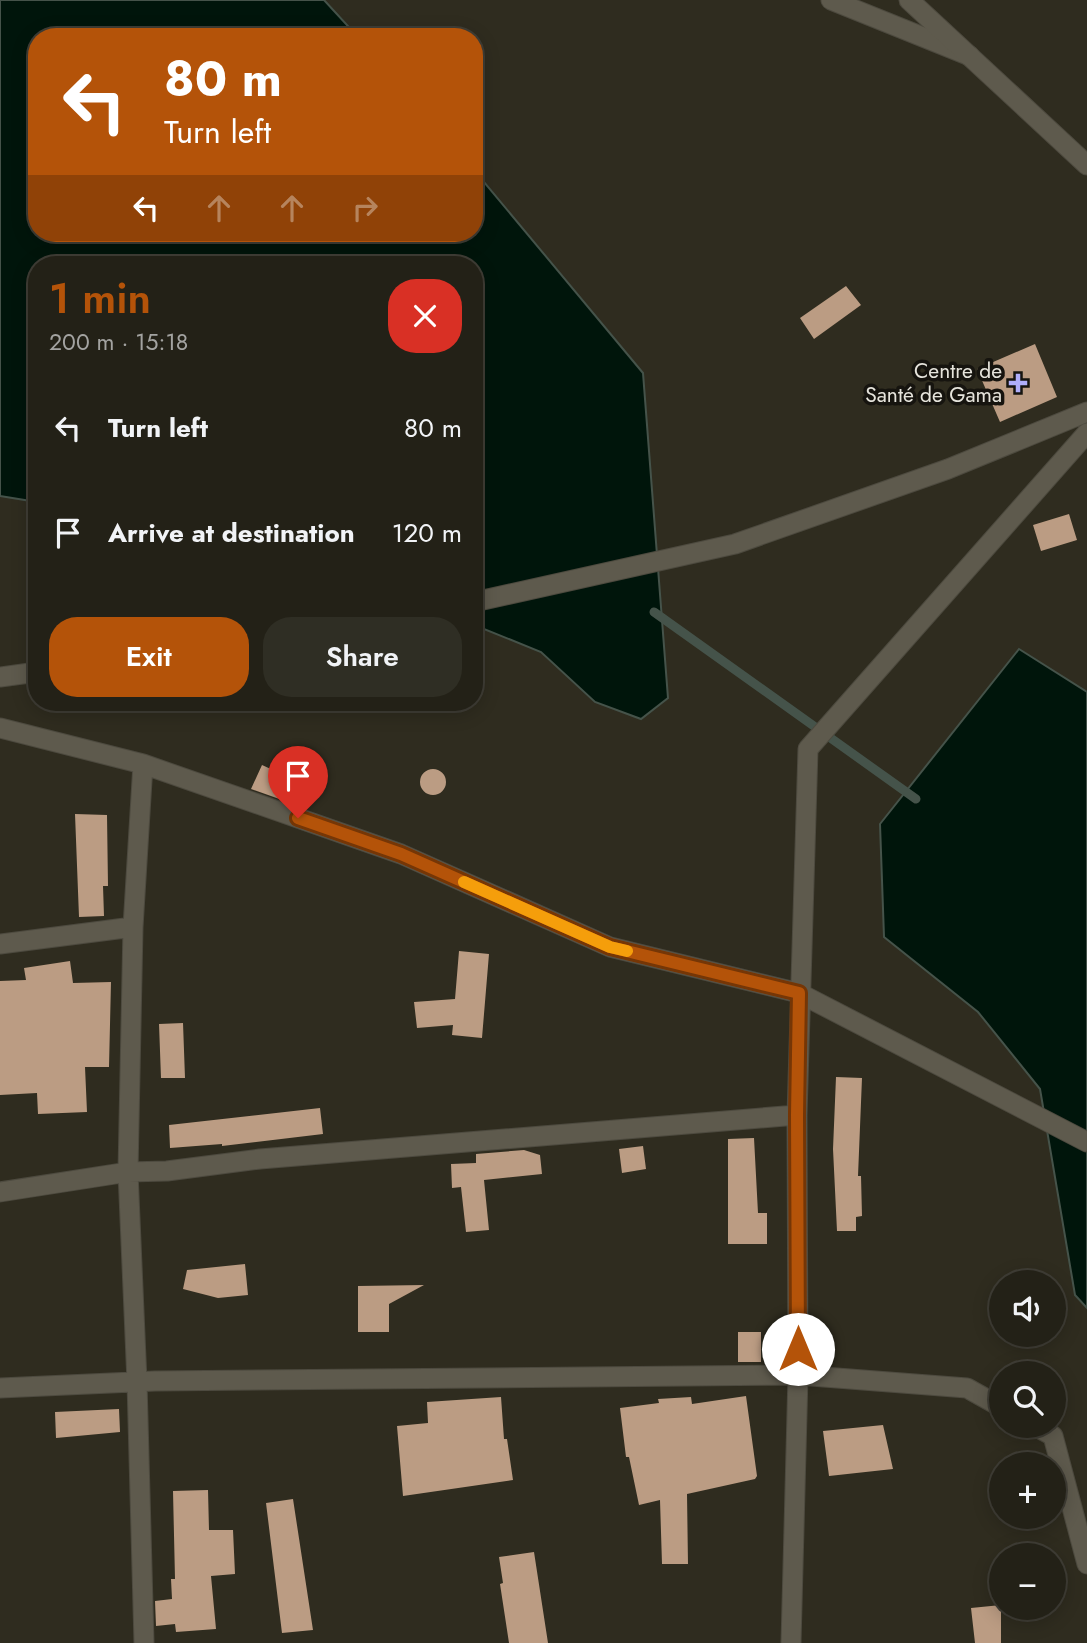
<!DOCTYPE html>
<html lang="en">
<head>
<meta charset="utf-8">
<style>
	:root { --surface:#232117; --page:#2f2e24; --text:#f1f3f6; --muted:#a3a3a1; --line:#403e36; --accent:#b45309 }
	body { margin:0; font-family:Jost,sans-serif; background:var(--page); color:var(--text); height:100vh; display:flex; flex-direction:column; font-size:26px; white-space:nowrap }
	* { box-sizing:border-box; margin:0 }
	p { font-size:23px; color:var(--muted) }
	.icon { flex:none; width:38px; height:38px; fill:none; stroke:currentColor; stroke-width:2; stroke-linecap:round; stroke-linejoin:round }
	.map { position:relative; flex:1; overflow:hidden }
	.panel { position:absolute; left:28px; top:256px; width:455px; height:455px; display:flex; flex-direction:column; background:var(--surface); border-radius:28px; box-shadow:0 4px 18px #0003,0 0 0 2px var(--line) }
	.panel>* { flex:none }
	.guide { position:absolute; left:28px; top:28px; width:455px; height:214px; border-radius:28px; box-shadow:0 4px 18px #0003,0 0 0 2px var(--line); background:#b45309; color:#fff; overflow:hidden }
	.tools { position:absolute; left:989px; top:1270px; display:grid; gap:14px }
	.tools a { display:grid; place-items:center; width:77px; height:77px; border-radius:50%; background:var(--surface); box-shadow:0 4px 18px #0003,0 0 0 2px var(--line); font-size:35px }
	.pin { position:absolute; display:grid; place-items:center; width:60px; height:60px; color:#fff; margin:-72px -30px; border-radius:50% 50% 50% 0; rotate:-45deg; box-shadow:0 0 7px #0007 }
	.pin .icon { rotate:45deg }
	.me { position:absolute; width:77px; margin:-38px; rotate:0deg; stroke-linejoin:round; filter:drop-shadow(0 0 5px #0008) }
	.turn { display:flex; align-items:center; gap:24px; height:147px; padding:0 21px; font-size:32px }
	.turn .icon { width:91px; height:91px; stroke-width:2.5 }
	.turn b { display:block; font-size:49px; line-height:60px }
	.lanes { display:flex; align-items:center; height:66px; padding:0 21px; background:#0003; justify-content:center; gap:35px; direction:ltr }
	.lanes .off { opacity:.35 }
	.round { display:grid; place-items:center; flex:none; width:74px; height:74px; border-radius:28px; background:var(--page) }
	.summary { display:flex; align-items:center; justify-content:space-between; height:119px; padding:0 21px }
	h1 { font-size:42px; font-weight:600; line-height:52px; color:var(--accent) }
	.button { display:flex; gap:14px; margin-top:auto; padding:14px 21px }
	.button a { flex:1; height:80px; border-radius:28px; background:var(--accent); color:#fff; font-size:28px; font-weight:600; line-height:80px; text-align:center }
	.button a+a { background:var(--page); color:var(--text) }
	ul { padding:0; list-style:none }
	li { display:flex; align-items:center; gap:21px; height:105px; padding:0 21px }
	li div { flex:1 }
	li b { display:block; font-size:26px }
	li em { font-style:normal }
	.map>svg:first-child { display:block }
	.water { fill:#00150b; stroke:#45534a; stroke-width:2 }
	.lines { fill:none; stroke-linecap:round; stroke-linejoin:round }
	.stream { stroke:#45534a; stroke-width:9 }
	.building { fill:#bb9c83 }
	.minor-casing { stroke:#4d4a3f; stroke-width:21 }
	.tertiary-casing { stroke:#4d4a3f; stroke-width:21 }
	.secondary-casing { stroke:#4d4a3f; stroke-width:21 }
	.minor { stroke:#5e5a4d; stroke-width:19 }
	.tertiary { stroke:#5e5a4d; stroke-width:19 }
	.secondary { stroke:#5e5a4d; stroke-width:19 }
	.route-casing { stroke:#753606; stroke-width:18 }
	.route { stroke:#b45309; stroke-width:12 }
	.slow { stroke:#f59e0b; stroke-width:12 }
	.poi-dot { fill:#afaefa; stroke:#16140f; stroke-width:2.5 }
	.labels { text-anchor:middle; stroke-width:7; stroke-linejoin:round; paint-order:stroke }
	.poi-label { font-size:21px; fill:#e6e4dc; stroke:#16140f; text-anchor:end }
</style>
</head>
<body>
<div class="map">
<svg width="1087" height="1643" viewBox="0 0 1087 1643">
	<rect width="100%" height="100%" fill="#2f2c1f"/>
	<!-- water -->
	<path class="water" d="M0 0H324L358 37H37V233H474V170L643 373 668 698 641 719 595 702 541 652 474 625V264H37V502L0 496Z
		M1019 649 1087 692V1308L1075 1295 1040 1089 978 1012 884 937 880 824Z"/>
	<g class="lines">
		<!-- stream -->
		<path class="stream" d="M654 612 916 799"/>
	</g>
	<!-- building -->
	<path class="building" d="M846 286 861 305 814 339 800 318Z
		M1035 344 1057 397 1000 422 977 369Z
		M1069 514 1077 540 1041 551 1033 525Z
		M262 765 308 786 302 807 251 789Z
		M420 782a13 13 0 1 1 26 0a13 13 0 1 1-26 0Z
		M75 814 107 815 108 886H103L104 916 79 917Z
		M459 951 489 954 482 1038 452 1035 453 1025 417 1028 414 1002 455 999Z
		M70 961 73 983 111 982 109 1067H85L87 1112 38 1114 37 1093 0 1095V981L26 980 24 968Z
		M183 1023 185 1078H161L159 1024Z
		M836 1077 862 1078 858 1176H861L862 1216 856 1217V1231H837L833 1149Z
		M320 1108 323 1134 222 1146V1144L170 1148 169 1125Z
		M754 1138 758 1213H767V1244H728V1139Z
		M643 1146 646 1169 622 1173 619 1149Z
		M524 1150 540 1155 542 1174 484 1180 489 1230 466 1232 461 1187 452 1188 451 1164 476 1163V1154Z
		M245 1264 248 1295 218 1298 183 1289 187 1270Z
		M424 1285 389 1304V1332H358V1286Z
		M738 1332H761V1362H738Z
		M746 1396 757 1476 755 1479 687 1494 688 1564H662L660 1500 639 1505 629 1457H626L620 1408 659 1403 658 1399 691 1397 692 1404Z
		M501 1397 504 1439H507L513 1480 403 1496 397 1426 428 1423 427 1402Z
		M119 1409 120 1432 56 1438 55 1412Z
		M883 1425 893 1469 829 1476 823 1431Z
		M208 1490 209 1530H233L235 1574 211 1576 216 1629 176 1632 175 1624 156 1626 155 1601 172 1599 171 1579H175L173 1491Z
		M293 1499 313 1630 282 1633 266 1503Z
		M534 1552 548 1643H509L500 1584 503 1583 499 1557Z
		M1001 1605V1643H975L971 1608Z"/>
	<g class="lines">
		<defs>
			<path id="minor" d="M474 602 735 544 948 469 1087 412
				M0 677 37 672
				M0 728 143 764 401 854 610 947 799 993 1087 1142
				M143 764 133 927 128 1172 137 1382 144 1643
				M0 944 133 927
				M0 1192 128 1172 167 1171 260 1159 797 1115
				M0 1388 155 1381 798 1375 967 1388 1001 1407
				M1035 1426 1053 1436 1087 1564
				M791 1643 798 1375 797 1115 808 749 1087 433"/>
			<path id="tertiary" d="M831 0 970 56"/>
			<path id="secondary" d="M909 0 1087 165"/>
		</defs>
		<!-- minor casing -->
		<use href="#minor" class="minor-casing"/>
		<!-- tertiary casing -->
		<use href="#tertiary" class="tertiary-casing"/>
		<!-- secondary casing -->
		<use href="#secondary" class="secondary-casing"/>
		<!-- minor -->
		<use href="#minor" class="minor"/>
		<!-- tertiary -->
		<use href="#tertiary" class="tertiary"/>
		<!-- secondary -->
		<use href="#secondary" class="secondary"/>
	</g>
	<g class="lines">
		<defs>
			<path id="route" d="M298 818 401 854 610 947 799 993 797 1115 798 1349"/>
		</defs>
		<!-- route casing -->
		<use href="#route" class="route-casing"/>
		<!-- route -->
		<use href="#route" class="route"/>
		<!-- slow -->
		<path class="slow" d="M464 882 610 947 627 951"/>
	</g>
	<!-- markers -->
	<path class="poi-dot" d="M1014.5 372.5h7v7h7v7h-7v7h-7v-7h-7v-7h7z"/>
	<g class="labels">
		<!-- poi labels -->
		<g class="poi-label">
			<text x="1002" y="378">Centre de<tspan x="1002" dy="24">Santé de Gama</tspan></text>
		</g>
	</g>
</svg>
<div class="tools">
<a><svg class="icon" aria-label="sound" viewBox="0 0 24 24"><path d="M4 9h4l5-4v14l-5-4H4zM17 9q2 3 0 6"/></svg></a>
<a><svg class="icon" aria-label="search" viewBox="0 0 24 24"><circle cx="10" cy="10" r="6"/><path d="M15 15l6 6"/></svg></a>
<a>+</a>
<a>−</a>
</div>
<div class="pin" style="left:298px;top:818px;background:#d93025"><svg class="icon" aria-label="arrive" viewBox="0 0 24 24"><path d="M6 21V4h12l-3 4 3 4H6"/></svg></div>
<svg class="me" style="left:798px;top:1349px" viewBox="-20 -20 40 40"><circle r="19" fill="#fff"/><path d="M0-13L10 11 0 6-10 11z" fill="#b45309"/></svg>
<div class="guide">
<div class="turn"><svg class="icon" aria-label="left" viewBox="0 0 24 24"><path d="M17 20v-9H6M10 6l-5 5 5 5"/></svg><div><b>80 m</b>Turn left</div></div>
<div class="lanes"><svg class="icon" aria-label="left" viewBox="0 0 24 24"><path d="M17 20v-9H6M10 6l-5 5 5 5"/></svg><svg class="icon off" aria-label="ahead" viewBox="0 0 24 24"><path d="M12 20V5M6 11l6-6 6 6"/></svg><svg class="icon off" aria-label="ahead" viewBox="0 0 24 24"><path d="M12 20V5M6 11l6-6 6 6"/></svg><svg class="icon off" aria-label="right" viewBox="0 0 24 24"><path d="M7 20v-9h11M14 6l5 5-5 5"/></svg></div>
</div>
<section class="panel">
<div class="summary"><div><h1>1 min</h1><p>200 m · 15:18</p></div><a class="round" style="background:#d93025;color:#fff"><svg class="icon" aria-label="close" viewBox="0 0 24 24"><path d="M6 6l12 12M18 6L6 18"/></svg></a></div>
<ul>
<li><svg class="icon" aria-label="left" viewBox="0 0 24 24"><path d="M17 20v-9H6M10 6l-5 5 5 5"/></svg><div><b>Turn left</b></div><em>80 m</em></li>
<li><svg class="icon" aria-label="arrive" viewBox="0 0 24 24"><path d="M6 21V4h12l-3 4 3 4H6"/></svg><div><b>Arrive at destination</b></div><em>120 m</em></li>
</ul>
<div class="button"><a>Exit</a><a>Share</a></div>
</section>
</div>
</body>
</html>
